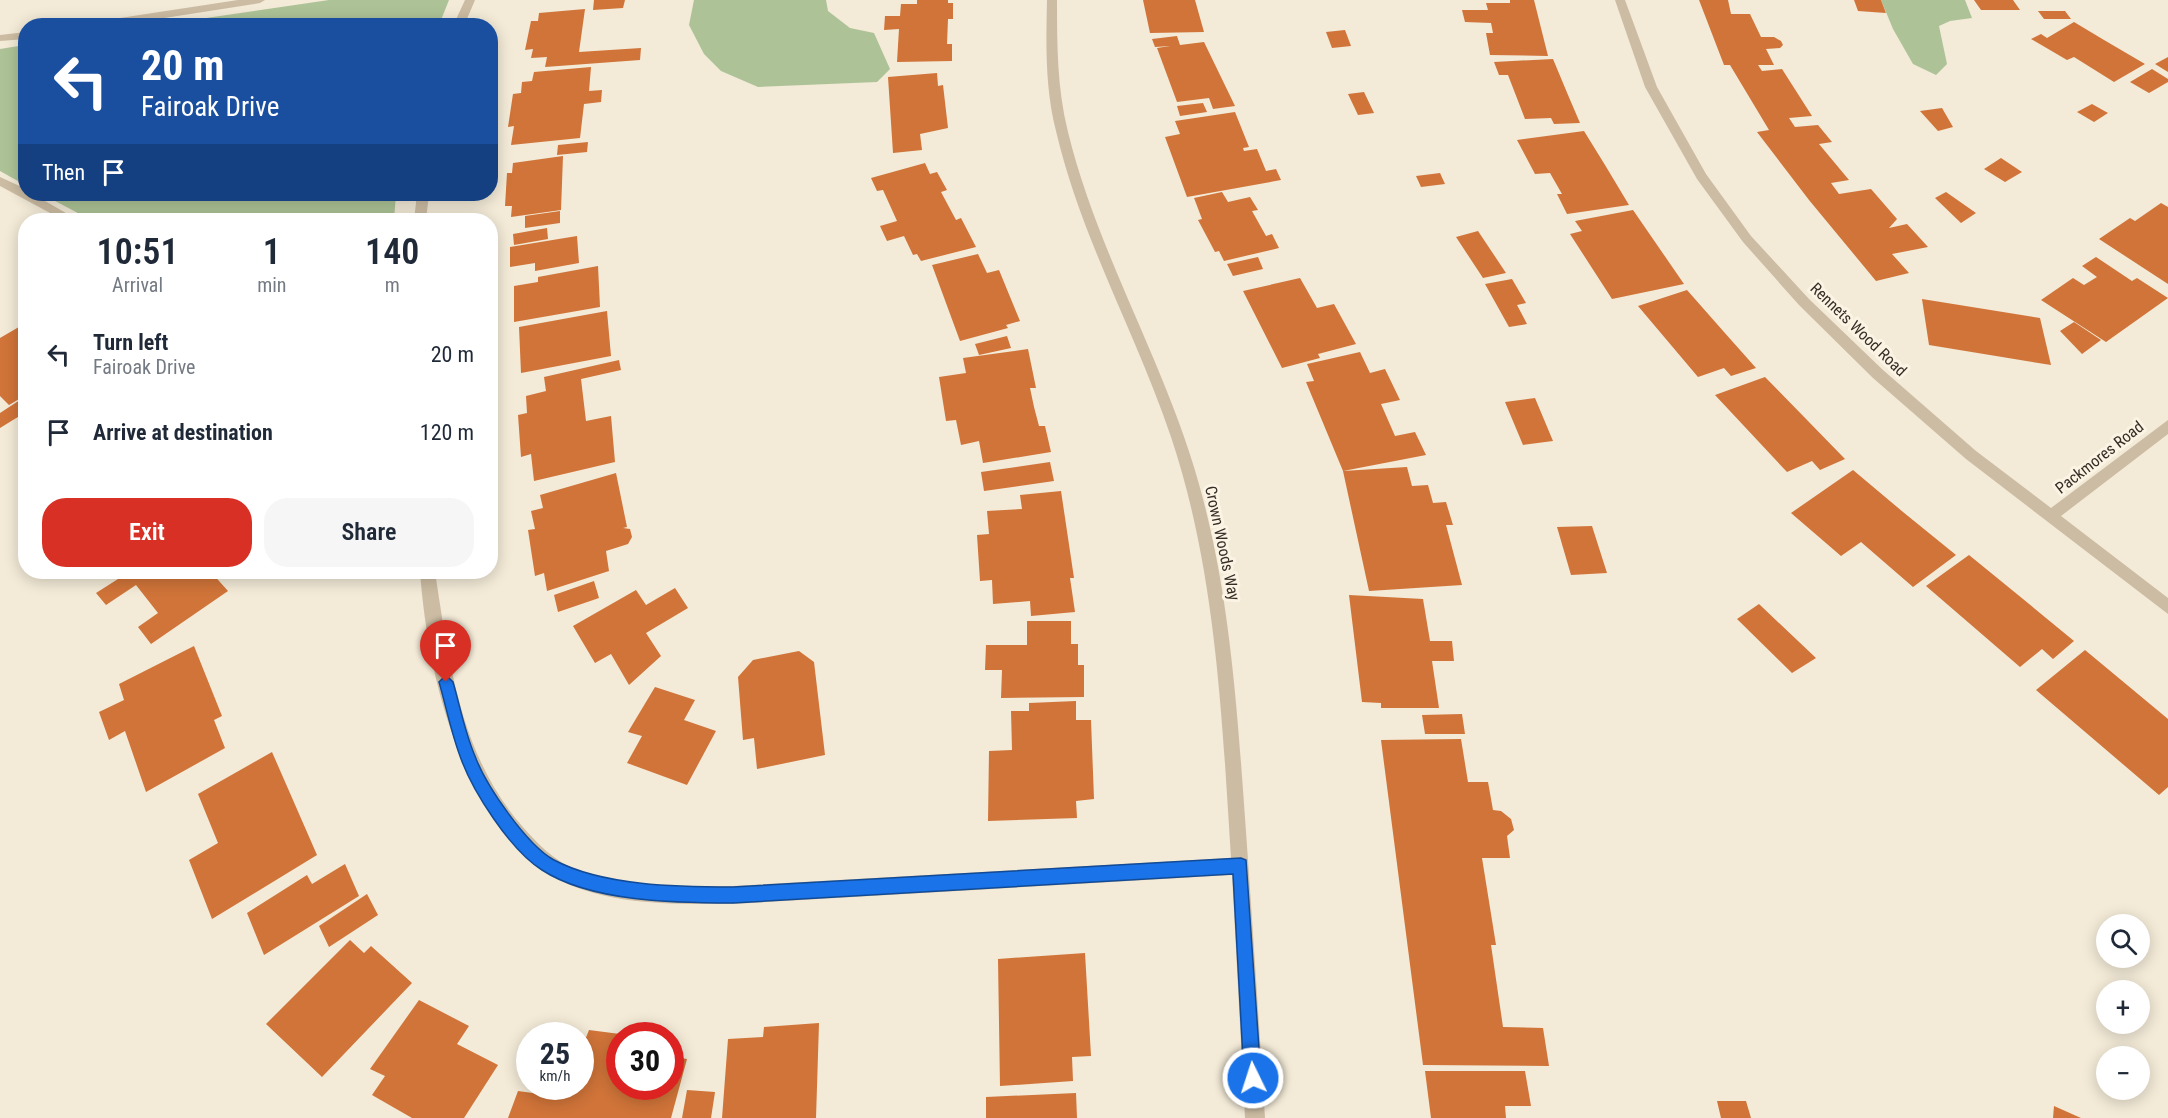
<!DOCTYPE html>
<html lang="en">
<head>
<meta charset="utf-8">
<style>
	:root { --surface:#fff; --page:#f6f6f7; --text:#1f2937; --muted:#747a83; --accent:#d93025 }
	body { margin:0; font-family:"Roboto Condensed",sans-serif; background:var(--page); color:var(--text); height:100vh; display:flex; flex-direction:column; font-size:22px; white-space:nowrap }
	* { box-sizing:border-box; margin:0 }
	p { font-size:20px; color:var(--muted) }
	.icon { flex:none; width:33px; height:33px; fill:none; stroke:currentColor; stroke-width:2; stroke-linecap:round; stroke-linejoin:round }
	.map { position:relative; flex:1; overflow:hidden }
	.drawer { position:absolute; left:18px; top:213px; width:480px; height:366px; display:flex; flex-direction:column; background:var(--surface); border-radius:24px; box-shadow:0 3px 15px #0003 }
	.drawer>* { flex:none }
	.guide { position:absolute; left:18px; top:18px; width:480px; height:183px; border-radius:24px; box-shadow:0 3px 15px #0003; background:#1a4fa0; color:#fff; overflow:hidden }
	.buttons { position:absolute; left:2096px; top:914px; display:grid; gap:12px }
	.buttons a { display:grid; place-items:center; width:54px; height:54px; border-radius:50%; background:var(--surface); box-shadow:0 3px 15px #0003; font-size:30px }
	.speed { position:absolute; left:516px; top:1022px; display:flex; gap:12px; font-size:30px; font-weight:700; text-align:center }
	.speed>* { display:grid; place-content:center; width:78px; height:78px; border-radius:50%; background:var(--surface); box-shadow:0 3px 15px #0003; line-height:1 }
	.speed small { font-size:15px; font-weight:400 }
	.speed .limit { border:9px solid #d22; background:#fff; color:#111 }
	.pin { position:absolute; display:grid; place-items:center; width:51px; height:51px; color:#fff; margin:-62px -26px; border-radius:50% 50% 50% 0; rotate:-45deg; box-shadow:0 0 6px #0007 }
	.pin .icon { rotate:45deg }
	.me { position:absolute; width:66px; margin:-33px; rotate:356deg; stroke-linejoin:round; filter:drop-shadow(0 0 4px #0008) }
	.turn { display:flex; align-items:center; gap:21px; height:126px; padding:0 24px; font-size:27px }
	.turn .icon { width:78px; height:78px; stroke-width:2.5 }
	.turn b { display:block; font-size:42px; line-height:51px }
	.then { display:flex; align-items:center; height:57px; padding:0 24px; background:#0003; gap:12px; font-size:22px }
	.eta { display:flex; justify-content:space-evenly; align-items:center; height:102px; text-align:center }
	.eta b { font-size:36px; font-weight:600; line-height:42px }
	.action { display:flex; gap:12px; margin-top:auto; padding:12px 24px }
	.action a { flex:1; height:69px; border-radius:24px; background:var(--accent); color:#fff; font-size:24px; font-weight:600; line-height:69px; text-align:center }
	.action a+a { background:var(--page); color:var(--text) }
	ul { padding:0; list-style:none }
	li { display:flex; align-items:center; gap:18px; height:78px; padding:0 24px }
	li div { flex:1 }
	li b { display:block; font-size:22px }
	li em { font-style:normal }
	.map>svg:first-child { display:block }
	.green { fill:#adc397 }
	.building { fill:#d07439 }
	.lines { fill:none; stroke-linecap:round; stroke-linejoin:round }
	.street { fill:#ccbca3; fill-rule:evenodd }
	.route { fill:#1a73e8; stroke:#114b97; stroke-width:1.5 }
	.labels { text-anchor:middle; stroke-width:6; stroke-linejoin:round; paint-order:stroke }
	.street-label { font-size:16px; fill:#362d25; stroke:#fbf4e4 }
</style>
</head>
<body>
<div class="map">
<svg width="2168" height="1118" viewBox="0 0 2168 1118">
	<rect width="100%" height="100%" fill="#f3ead7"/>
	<!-- green -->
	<path class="green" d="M329 0H449L439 25H158Z
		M694 0H826L828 11 850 28 874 33 890 69 877 82 758 87 721 71 704 54 689 25Z
		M1881 0H1965L1972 18 1950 21 1939 26 1947 64 1936 75 1913 64 1893 29Z
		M25 45H26L25 185 0 171V49Z
		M42 194H396L394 220H91Z"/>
	<!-- building -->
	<path class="building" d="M594 0H625L623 8 593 10Z
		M917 0H948V3H953V19H948L947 44H952V61L897 62 899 29 884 30 885 16H900L901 4H917Z
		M1143 0H1195L1204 32 1150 33Z
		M1510 0H1534L1548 56 1490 55 1486 33H1493L1491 23 1465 22 1462 10H1488L1486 3H1510Z
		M1699 0H1728L1731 14H1750L1761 37H1774L1781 41 1783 45 1780 48 1766 49 1774 65H1758L1762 71 1782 69 1812 116 1789 118 1795 127 1818 125 1832 142 1819 144 1849 180 1831 183 1839 194 1871 189 1897 219 1889 228 1907 224 1928 247 1892 254 1909 273 1876 281 1809 200 1757 132 1769 130 1730 65H1724Z
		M1854 0H1881L1886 13 1858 11Z
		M1974 0H2013L2020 10H1981Z
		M585 9 579 52 641 48 640 60 545 67 547 57 531 58 533 49 525 50 531 21H538L539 13Z
		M2038 11H2065L2071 19H2044Z
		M2074 22 2104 40 2145 64 2114 82 2074 57 2067 60 2031 39 2041 34 2047 38Z
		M1345 30 1351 46 1332 48 1326 32Z
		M1177 36 1180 45 1204 42 1235 106 1213 109 1209 98 1177 102 1157 48 1170 46 1155 47 1152 39Z
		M2168 57V72L2155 64Z
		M1553 59 1568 95 1580 123 1554 124 1551 118 1525 119 1508 75H1499L1494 62Z
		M591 67 589 91 602 90 601 102 584 104 580 138 511 145 514 126 508 127 513 94 521 93 522 82 532 81 534 72Z
		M2152 69 2168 79V82L2149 93 2130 82Z
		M937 73 938 86 943 85 948 128 920 134 922 150 893 153 888 77Z
		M1364 92 1374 113 1358 115 1348 94Z
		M1203 103 1207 112 1180 116 1177 106Z
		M2092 104 2108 113 2094 122 2077 112Z
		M1942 108 1953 127 1938 131 1920 111Z
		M1235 112 1249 147 1243 148 1244 151 1257 149 1266 171 1276 169 1281 180 1187 197 1165 137 1180 134 1175 121Z
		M1584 131 1605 165 1629 205 1567 214 1557 194H1562L1550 173 1535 174 1517 140Z
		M588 142 587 152 557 155 558 145Z
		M563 156 561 210 511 217 512 206H505L507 173H512L513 163Z
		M2001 158 2022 172 2005 182 1984 169Z
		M925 163 930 174 937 172 947 190 941 192 956 220 961 218 976 247 921 261 917 254 913 255 904 236 887 241 880 226 897 221 883 190 877 191 871 178Z
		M1440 173 1445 184 1421 187 1416 176Z
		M1222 192 1228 202 1250 197 1258 210 1252 211 1266 236 1272 234 1279 248 1224 261 1219 251 1215 252 1198 220 1202 219 1194 198Z
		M1946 192 1976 213 1961 223 1935 198Z
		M2161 203 2168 207V284L2099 239 2130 218 2135 221Z
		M1633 210 1684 284 1612 299 1570 234 1582 231 1575 221Z
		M560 211V223L525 228V216Z
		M547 228 548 239 514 245 513 234Z
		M1478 231 1506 273 1483 278 1456 237Z
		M577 236 579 263 535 271V263L510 267V247Z
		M978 254 987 273 999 270 1020 321 1006 325 1008 328 960 341 932 265Z
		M1258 257 1263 269 1233 276 1227 264Z
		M2096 257 2132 281 2137 278 2168 298 2106 342 2041 300 2073 278 2084 285 2097 277 2082 266Z
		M598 266 600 307 514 322V286L538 282V277Z
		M1300 278 1317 308 1334 304 1356 344 1318 354 1320 358 1282 368 1243 291Z
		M1512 279 1526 303 1517 305 1527 324 1509 327 1485 284Z
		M1687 290 1724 332 1756 368 1731 376 1724 368 1698 377 1638 306Z
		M1922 299 2040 318 2051 365 1929 345Z
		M607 311 611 356 521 373 519 327Z
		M2074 322 2101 340 2082 354 2060 331Z
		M24 324 26 395 9 405 0 396V338Z
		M1007 336 1011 348 979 355 975 344Z
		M1028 349 1036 388H1030L1034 407 1039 426H1045L1051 452 983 463 979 441 961 445 956 420 946 421 939 377 966 373 963 358Z
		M1360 352 1370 373 1385 369 1400 400 1381 404 1395 436 1415 432 1426 455 1343 471 1306 382 1314 381 1307 364Z
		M619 360 621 370 581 379 586 421 611 416 615 462 534 481 531 454 521 457 518 415 527 413 526 396 546 391 544 377Z
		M1765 377 1808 421 1845 459 1820 470 1812 461 1787 472 1715 395Z
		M1535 398 1553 441 1523 445 1505 402Z
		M20 400 26 405V412L0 428V413Z
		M1050 462 1054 481 984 491 981 472Z
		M1407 467 1412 486 1428 485 1433 503 1446 502 1453 525H1446L1462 585 1369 591 1343 471Z
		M1853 470 1903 512 1956 555 1913 587 1861 542 1841 556 1791 513Z
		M616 473 627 527 623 528 630 529 632 537 628 544 606 551 609 571 547 591 544 573 535 576 528 530 535 529 531 511 543 508 540 495Z
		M1061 491 1074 578H1070L1075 612 1031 616 1030 601 993 604 992 580 980 581 977 535 989 534 987 511 1022 509 1020 495Z
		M1592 526 1607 573 1571 575 1557 527Z
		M1969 555 2023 599 2074 641 2053 659 2042 649 2020 667 1926 586Z
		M129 572H211L228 591 151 644 138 627 158 613 136 585 106 605 96 593Z
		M594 581 599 598 558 612 554 595Z
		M675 588 688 608 646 633 661 656 629 685 611 654 595 663 573 626 636 590 646 605Z
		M1349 595 1423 599 1430 641H1452L1454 661H1432L1439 708H1381V703L1362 702Z
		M1759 604 1816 658 1792 673 1737 619Z
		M1027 621H1071V644H1078V665H1084V697L1001 698 1002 670H985L986 645H1027Z
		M194 646 222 716 214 720 225 748 146 792 125 731 109 740 99 712 124 700 119 684Z
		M2085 650 2168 719V787L2159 795 2036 690Z
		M799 651 814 662 825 755 757 769 754 738 743 740 738 677 753 660Z
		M655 687 695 700 684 720 716 731 687 785 627 763 642 736 628 732Z
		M1076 701V720H1091L1094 799 1076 801 1077 818 988 821 989 751 1012 750 1011 711H1029V703Z
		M1462 714 1465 734H1425L1422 715Z
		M1461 739 1468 782H1488L1493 810 1501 811 1511 819 1514 830 1507 836 1510 858H1482L1496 945H1491L1503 1027 1543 1028 1549 1066 1423 1065 1381 740Z
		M272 752 317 855 212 919 189 860 218 843 198 794Z
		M345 864 359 896 264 955 247 913 307 875 312 884Z
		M367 894 378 915 329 947 319 926Z
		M350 940 364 953 371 946 412 983 322 1077 266 1024Z
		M1085 953 1091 1056 1072 1057 1073 1081 1000 1086 998 959Z
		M419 1000 469 1026 457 1044 498 1065 464 1118H412L372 1095 385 1076 370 1069Z
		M819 1023 816 1118H722L728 1039 763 1037 764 1027Z
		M589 1030 620 1034V1086H670V1056L687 1059 671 1118H508L518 1091 540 1094 543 1086H580V1039L585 1040Z
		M1425 1071H1525L1531 1106H1505L1506 1118H1431Z
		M687 1090 715 1092 711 1118H682Z
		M1076 1093 1077 1118H986V1097Z
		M1717 1101H1746L1751 1118H1721Z
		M2054 1106 2081 1118H2053Z"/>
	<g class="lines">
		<!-- street -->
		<path class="street" d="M238 0H265L260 3 113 26H82L87 23Z
			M465 0H475L464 26H453Z
			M1047 0H1057C1057 44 1057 88 1068 132 1099 259 1171 372 1203 499 1228 594 1236 693 1243 790 1251 899 1258 1009 1265 1118H1245L1232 875 733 904C675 904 612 906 559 880 539 870 524 855 511 838 450 768 427 662 420 572H435C449 662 460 755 522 826 537 843 554 861 575 869 624 889 681 886 733 886L1231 858C1222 717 1216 571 1171 437 1136 333 1081 238 1056 131 1045 88 1046 44 1047 0Z
			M1615 0H1625L1657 87 1706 174 1751 236 1809 299 1883 370 1976 451 2051 508 2168 420V434L2061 516 2168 598V614L1966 459 1873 378 1799 305 1743 242 1697 179 1645 87Z
			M26 32V39L0 41V35Z
			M0 177 26 189V194H33L78 220H63L0 186Z
			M417 194H429L426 220H414Z"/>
	</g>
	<!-- route -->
	<path class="route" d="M446 675 453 682C460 706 465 733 475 756 486 786 527 845 554 860 603 886 678 887 733 887L1241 858 1246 860 1261 1078 1259 1084 1253 1086 1247 1084 1244 1078 1233 874 733 903C676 903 591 902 542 870 511 851 472 791 460 756 451 732 446 706 439 682Z"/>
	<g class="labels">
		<!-- street labels -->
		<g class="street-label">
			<text transform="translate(1859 329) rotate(44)" y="6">Rennets Wood Road</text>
			<text transform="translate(2099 457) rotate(-38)" y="6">Packmores Road</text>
			<text transform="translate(1223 543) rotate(78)" y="6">Crown Woods Way</text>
		</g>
	</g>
</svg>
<div class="buttons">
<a><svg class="icon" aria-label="search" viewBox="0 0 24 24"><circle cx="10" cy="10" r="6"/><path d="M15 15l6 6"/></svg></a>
<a>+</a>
<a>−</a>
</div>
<div class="speed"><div>25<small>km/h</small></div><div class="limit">30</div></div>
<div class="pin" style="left:446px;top:682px;background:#d93025"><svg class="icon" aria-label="arrive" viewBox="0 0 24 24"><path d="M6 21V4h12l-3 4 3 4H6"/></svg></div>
<svg class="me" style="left:1253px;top:1078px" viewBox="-20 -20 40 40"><circle r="17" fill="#1a73e8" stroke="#fff" stroke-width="3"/><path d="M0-11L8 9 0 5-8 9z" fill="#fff"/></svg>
<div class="guide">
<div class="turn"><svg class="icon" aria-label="left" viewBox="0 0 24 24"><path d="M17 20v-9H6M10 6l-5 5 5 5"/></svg><div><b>20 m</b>Fairoak Drive</div></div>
<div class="then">Then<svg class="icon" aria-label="arrive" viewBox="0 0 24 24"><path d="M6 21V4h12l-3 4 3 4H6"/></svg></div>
</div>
<section class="drawer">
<div class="eta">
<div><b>10:51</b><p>Arrival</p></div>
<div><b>1</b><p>min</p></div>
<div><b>140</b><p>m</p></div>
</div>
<ul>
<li><svg class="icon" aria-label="left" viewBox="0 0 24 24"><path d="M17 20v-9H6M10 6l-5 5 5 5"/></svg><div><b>Turn left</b><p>Fairoak Drive</p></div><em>20 m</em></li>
<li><svg class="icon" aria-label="arrive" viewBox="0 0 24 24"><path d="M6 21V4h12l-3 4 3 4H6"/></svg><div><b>Arrive at destination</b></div><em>120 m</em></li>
</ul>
<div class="action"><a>Exit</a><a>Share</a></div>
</section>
</div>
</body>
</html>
